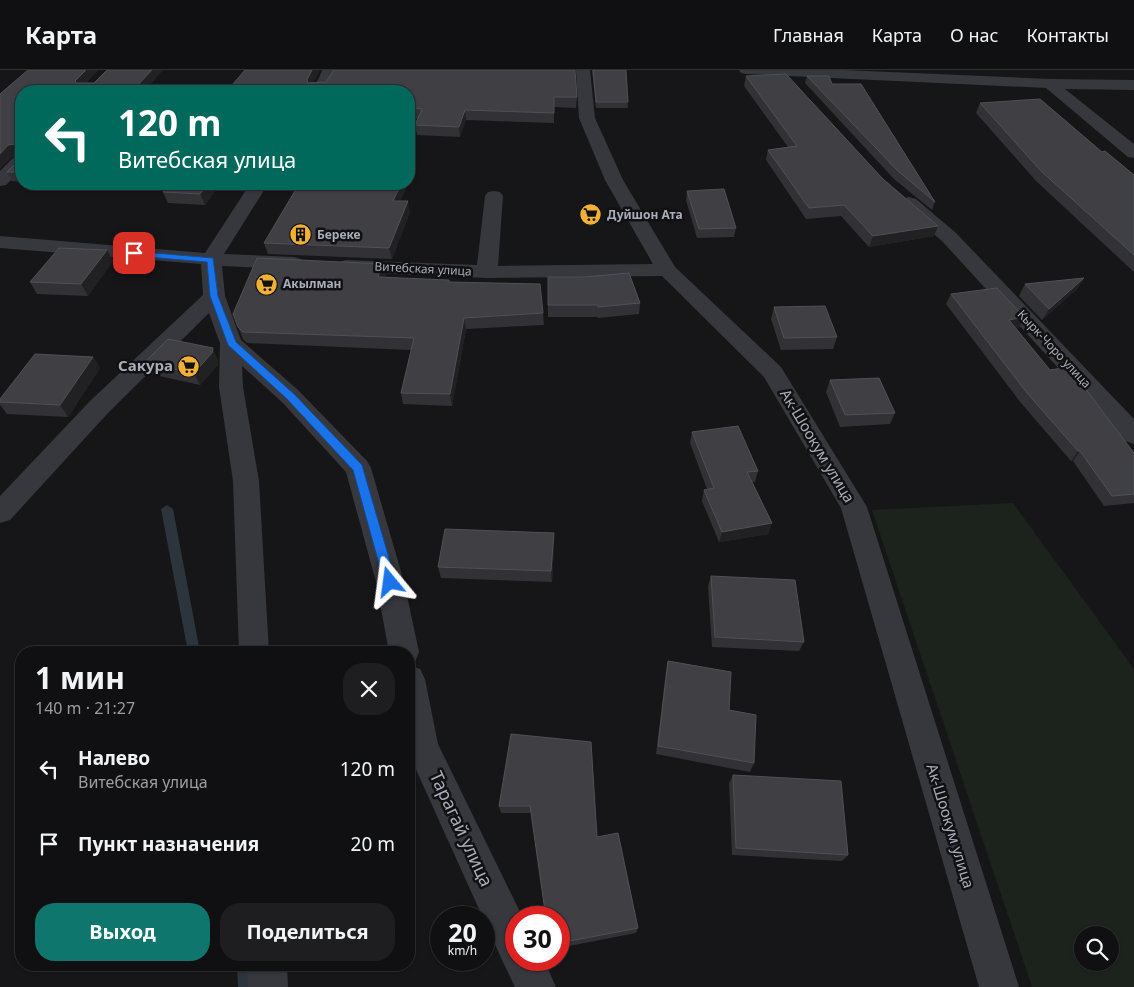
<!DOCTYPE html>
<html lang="ru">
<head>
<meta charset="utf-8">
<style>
	:root { --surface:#101012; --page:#1e1e20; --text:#f1f3f6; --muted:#9c9d9f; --line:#303032; --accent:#0f766e }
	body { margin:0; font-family:"Noto Sans",sans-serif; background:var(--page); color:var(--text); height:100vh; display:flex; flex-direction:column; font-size:19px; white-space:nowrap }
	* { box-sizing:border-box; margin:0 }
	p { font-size:16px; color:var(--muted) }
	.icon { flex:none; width:28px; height:28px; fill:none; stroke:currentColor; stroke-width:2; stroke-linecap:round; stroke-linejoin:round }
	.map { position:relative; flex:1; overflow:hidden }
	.details { position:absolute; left:15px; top:576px; width:400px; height:325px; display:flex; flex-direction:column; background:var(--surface); border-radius:20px; box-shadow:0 1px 4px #0004,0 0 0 1px var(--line) }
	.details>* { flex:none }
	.top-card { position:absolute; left:15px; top:15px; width:400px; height:105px; border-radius:20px; box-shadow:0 1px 4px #0004,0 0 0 1px var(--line); background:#00695c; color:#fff; overflow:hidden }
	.tools { position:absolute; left:1074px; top:856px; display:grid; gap:10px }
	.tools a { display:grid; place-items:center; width:45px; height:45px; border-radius:50%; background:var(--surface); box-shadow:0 1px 4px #0004,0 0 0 1px var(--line); font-size:25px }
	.speed { position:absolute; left:430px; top:836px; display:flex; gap:10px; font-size:25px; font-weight:700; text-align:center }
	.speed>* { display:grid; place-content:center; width:65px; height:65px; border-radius:50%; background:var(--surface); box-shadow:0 1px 4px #0004,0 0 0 1px var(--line); line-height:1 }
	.speed small { font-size:12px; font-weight:400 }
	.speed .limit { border:8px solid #d22; background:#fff; color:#111 }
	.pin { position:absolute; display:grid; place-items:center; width:42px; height:42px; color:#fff; margin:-21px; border-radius:10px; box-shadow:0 2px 8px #0006 }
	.me { position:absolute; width:55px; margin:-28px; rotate:344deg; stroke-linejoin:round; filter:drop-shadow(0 0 4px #0008) }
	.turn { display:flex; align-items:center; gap:18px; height:105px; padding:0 20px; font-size:22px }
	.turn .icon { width:65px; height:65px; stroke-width:2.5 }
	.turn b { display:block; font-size:35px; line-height:42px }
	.round { display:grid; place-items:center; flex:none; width:52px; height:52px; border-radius:20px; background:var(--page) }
	.summary { display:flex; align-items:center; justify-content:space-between; height:85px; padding:0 20px }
	h1 { font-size:30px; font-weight:700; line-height:38px }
	.button { display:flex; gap:10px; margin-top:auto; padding:10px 20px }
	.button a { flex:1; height:58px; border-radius:20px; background:var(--accent); color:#fff; font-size:20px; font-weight:700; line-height:58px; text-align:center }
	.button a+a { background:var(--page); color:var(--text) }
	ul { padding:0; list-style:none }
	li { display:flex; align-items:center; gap:15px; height:75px; padding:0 20px }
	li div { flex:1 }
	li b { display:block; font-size:19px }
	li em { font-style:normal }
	header { display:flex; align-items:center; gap:30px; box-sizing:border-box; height:70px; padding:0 25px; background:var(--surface); border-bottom:1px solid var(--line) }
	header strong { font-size:24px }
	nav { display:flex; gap:28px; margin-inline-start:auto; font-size:18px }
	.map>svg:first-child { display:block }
	.green { fill:#1c231d; fill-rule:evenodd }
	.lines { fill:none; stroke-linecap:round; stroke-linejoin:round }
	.stream { fill:#2c353c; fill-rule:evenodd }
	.minor { fill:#37383d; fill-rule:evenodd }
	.wall { fill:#323236 }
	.shaded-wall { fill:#212124 }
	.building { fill:#3f3f44; stroke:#4f5156 }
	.route { fill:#1a73e8; stroke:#114b97 }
	.labels { text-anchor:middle; stroke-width:5; stroke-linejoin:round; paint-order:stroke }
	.far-poi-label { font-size:12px; font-weight:bold; fill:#a8adb8; stroke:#111113; text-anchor:start }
	.far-street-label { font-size:12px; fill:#a8adb8; stroke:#111113 }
	.poi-label { font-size:15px; font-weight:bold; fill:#a8adb8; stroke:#111113; text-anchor:end }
	.street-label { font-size:15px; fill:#a8adb8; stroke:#111113 }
	.near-street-label { font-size:18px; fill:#a8adb8; stroke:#111113 }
</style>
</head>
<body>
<header>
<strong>Карта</strong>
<nav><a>Главная</a><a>Карта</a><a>О нас</a><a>Контакты</a></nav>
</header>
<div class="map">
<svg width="1134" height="917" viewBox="0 0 1134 917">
	<rect width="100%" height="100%" fill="#161618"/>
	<!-- green -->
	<path class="green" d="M1013 433 1134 599V917H1032L872 440ZM1082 865H1110V892H1082Z"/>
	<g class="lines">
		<!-- stream -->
		<path class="stream" d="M167 435 173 439 200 582H188L161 439Z
			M237 895H253L254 917H238Z"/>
		<!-- minor -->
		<path class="minor" d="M322 0H336L335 8 327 21H311L319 8Z
			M576 0H590L595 48 623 110 675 197 781 297 867 437 1019 917H979L841 438 764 307 662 206 487 208 346 202 339 200 336 196 339 192 346 190 477 195 485 126 488 122 494 121 500 122 503 126 498 196 653 194 605 110 579 48Z
			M739 0H843L1050 9 1134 10V20L1065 19 1134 74V88L1128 87 1046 18 746 4 741 3Z
			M21 85V100L6 115 0 116V101L15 86Z
			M250 114H268L224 184 294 187 301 189 304 193 301 197 294 199 222 196 225 226 241 270 298 320 367 391 371 398 404 512 419 582 415 592 409 594V582H389L376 512 346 402 282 332 242 296 243 317 259 411 269 582H239L233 411 219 317 220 273 209 243 108 343 10 450 0 453V426L90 331 203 225 201 194 0 178V166L205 183Z
			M909 127 916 129 956 163 1134 349V374L1125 371 942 171 902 137 900 133 902 129Z
			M409 595 420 599 425 609 438 674 523 848H516V890H544L556 917H515L502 890 409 684Z
			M247 895H287L288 917H248Z"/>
	</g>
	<!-- wall -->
	<path class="wall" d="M28 0H98L86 13H94L107 0H163L144 21H21V112L12 111 7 102 18 91V84L14 85 0 98V24Z
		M245 0H319L313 12 577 27 576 38 554 37V53L466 50 460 67 417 65 415 55 418 49 409 48V21H227Z
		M592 0H626L628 38H596Z
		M746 6 934 166 869 177 841 146 806 149 766 90 768 80 788 77 744 16Z
		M807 6 832 14 935 132 932 140 894 109 805 13Z
		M980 33 1102 82 1134 105V202L1036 111 976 43Z
		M220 114 205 135 168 133 163 122Z
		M299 114H408L400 131 410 142 392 189 268 184 264 173Z
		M687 121 736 158 734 167 697 168 686 130Z
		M107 180 113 191 88 226 37 224 30 212Z
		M386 205 385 207 449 212 543 243 544 255 466 259 452 336 403 334 401 323 411 280 247 273 243 269 238 257Z
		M584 207 640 233 639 244 598 248 597 247H548V235Z
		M1084 208 1077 219 1042 250 1019 226 1025 214Z
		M951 224 1019 258H1016L1050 300 1134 383V433L1104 436 1073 391H1071L1021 333 946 234Z
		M774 237 837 267 833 279 781 280 771 249Z
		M93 287 100 298 68 347 7 344 0 335V329Z
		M218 290V295L200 315 150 304 144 293Z
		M830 310 895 343 890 354 840 357 826 322Z
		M692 362 758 401 755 412H752L772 453 768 464 719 472 702 431 704 420 707 419 690 373Z
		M554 463V473L552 512 441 508 438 497Z
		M711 506 804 572 799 581 712 577 708 516Z
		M668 591 754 693 750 702 656 684 666 601Z
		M511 664 597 767 638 858 636 863 559 878V848L531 743H501L499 736Z
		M733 705 848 785 842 791 732 785 729 713Z"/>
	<!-- shaded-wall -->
	<path class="shaded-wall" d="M86 0H98L80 20 76 13 75 11Z
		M152 0H163L144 21H132Z
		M312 0H319L320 1 309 20 307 10Z
		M465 40 466 50 460 67 459 57Z
		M15 74 21 83 14 85 0 98V84L8 75Z
		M409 98 410 108 409 112Z
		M208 114H220L205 135 200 124Z
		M401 114H408L395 142 393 131Z
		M408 131 410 142 392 189 389 178Z
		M938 156 934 166 869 177 873 166Z
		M107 180 113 191 88 226 81 214Z
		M383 194 386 205 381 218 378 207Z
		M1084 208 1077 219 1042 250 1049 239Z
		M1024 247 1019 258 1004 260 1009 250Z
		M464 248 466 259 452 336 450 324Z
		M213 278 218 290V295L200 315 194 303Z
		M93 287 100 298 68 347 60 335Z
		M1078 381H1080L1073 391H1071Z
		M772 453 768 464 719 472 722 462Z
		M554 463V473L552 512 551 501Z"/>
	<!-- building -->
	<path class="building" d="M28 0H86L75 11 76 13H94L107 0H152L132 21H21V102H7L18 91V76L15 74 8 75 0 84V24Z
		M245 0H312L307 10 308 13 326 12 334 0H575L577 27H554V43L465 40 459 57 415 55 422 39 409 37V21H227Z
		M593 0H626L628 32H596Z
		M786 4 883 109 938 156 873 166 844 135 809 138 768 80 797 76 746 6Z
		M807 6H829L832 14H861L935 132 897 100Z
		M1040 29 1102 82 1105 81 1134 105V185L1041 101 980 33Z
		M170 114H208L200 124 163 122Z
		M299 114H401L393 131H408L389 178 264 173Z
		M724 119 736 158 699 159 687 121Z
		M59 178 107 180 81 214 30 212Z
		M257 188 383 194 378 207 449 210V212L540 214 543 243 464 248 450 324 401 323 414 268 243 262 238 257 233 244Z
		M629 203 640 233 598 237V235H548V207H584Z
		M1084 208 1049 239 1025 214Z
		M997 218 1024 247 1009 250 1050 300 1069 297 1134 383V424L1112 426 1080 381H1078L1027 323 951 224Z
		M825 236 837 267 784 268 774 237Z
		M168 269 213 278 212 283 194 303 144 293Z
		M35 284 93 287 60 335 0 332V329Z
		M879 308 895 343 845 345 830 310Z
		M738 356 758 401 747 402 772 453 722 462 704 420 714 418 692 362Z
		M445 459 554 463 551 501 438 497Z
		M711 506 795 510 804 572 715 567Z
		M668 591 731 602 729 640 756 645 754 693 658 676Z
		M511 664 591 672 597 767 618 763 638 858 559 873V848H546L530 736H499Z
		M733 705 841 711 848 785 736 778Z"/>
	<!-- route -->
	<path class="route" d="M131 181 213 188 218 226 236 272 294 324 362 395 396 512 394 516H386L384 512 353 400 287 329 228 275 210 226 207 192 134 186 131 185Z"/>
	<!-- icons -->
	<defs>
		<symbol id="supermarket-disc" viewBox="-11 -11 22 22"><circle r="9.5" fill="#f2b134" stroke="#111113"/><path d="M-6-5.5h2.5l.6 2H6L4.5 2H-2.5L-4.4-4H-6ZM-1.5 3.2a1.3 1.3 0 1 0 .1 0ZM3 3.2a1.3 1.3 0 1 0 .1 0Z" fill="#111"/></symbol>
		<symbol id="building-disc" viewBox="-11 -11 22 22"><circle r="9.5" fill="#f2b134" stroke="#111113"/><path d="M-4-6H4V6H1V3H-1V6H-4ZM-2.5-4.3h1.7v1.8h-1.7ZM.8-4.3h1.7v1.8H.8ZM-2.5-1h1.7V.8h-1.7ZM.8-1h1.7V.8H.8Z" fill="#111"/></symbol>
	</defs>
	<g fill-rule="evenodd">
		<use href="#supermarket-disc" x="578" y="132" width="25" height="25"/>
		<use href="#building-disc" x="288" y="152" width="25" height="25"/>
		<use href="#supermarket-disc" x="254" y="202" width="25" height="25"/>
		<use href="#supermarket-disc" x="176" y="284" width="25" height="25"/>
	</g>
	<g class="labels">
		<!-- far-poi labels -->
		<g class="far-poi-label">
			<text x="607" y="149">Дуйшон Ата</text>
			<text x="317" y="169">Береке</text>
			<text x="283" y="218">Акылман</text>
		</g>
		<!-- far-street labels -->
		<g class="far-street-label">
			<text transform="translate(423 199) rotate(3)" y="4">Витебская улица</text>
			<text transform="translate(1054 279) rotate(47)" y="4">Кырк-Чоро улица</text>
		</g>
		<!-- poi labels -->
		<g class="poi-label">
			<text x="173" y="301">Сакура</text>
		</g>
		<!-- street labels -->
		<g class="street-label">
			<text transform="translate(817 376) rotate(59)" y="5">Ак-Шоокум улица</text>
			<text transform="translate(950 756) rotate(73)" y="5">Ак-Шоокум улица</text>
		</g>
		<!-- near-street labels -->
		<g class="near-street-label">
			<text transform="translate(461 759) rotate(65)" y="6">Тарагай улица</text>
		</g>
	</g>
</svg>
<div class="tools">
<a><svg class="icon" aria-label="search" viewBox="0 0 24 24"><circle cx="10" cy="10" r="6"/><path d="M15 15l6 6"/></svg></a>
</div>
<div class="speed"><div>20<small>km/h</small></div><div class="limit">30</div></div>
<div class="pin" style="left:134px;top:183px;background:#d93025"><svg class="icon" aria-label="arrive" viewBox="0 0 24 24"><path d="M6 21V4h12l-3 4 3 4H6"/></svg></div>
<svg class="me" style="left:390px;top:512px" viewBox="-20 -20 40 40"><path d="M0-17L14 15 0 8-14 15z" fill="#1a73e8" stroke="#fff" stroke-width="4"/></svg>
<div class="top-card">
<div class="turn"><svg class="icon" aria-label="left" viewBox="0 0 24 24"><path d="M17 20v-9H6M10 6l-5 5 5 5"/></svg><div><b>120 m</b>Витебская улица</div></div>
</div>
<section class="details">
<div class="summary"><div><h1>1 мин</h1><p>140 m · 21:27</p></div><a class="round"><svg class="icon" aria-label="close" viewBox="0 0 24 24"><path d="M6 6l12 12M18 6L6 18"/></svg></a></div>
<ul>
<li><svg class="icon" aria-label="left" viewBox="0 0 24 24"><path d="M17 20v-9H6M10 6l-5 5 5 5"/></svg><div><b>Налево</b><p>Витебская улица</p></div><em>120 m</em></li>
<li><svg class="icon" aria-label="arrive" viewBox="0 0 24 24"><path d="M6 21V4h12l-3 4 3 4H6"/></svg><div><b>Пункт назначения</b></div><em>20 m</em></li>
</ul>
<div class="button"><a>Выход</a><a>Поделиться</a></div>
</section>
</div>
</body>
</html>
